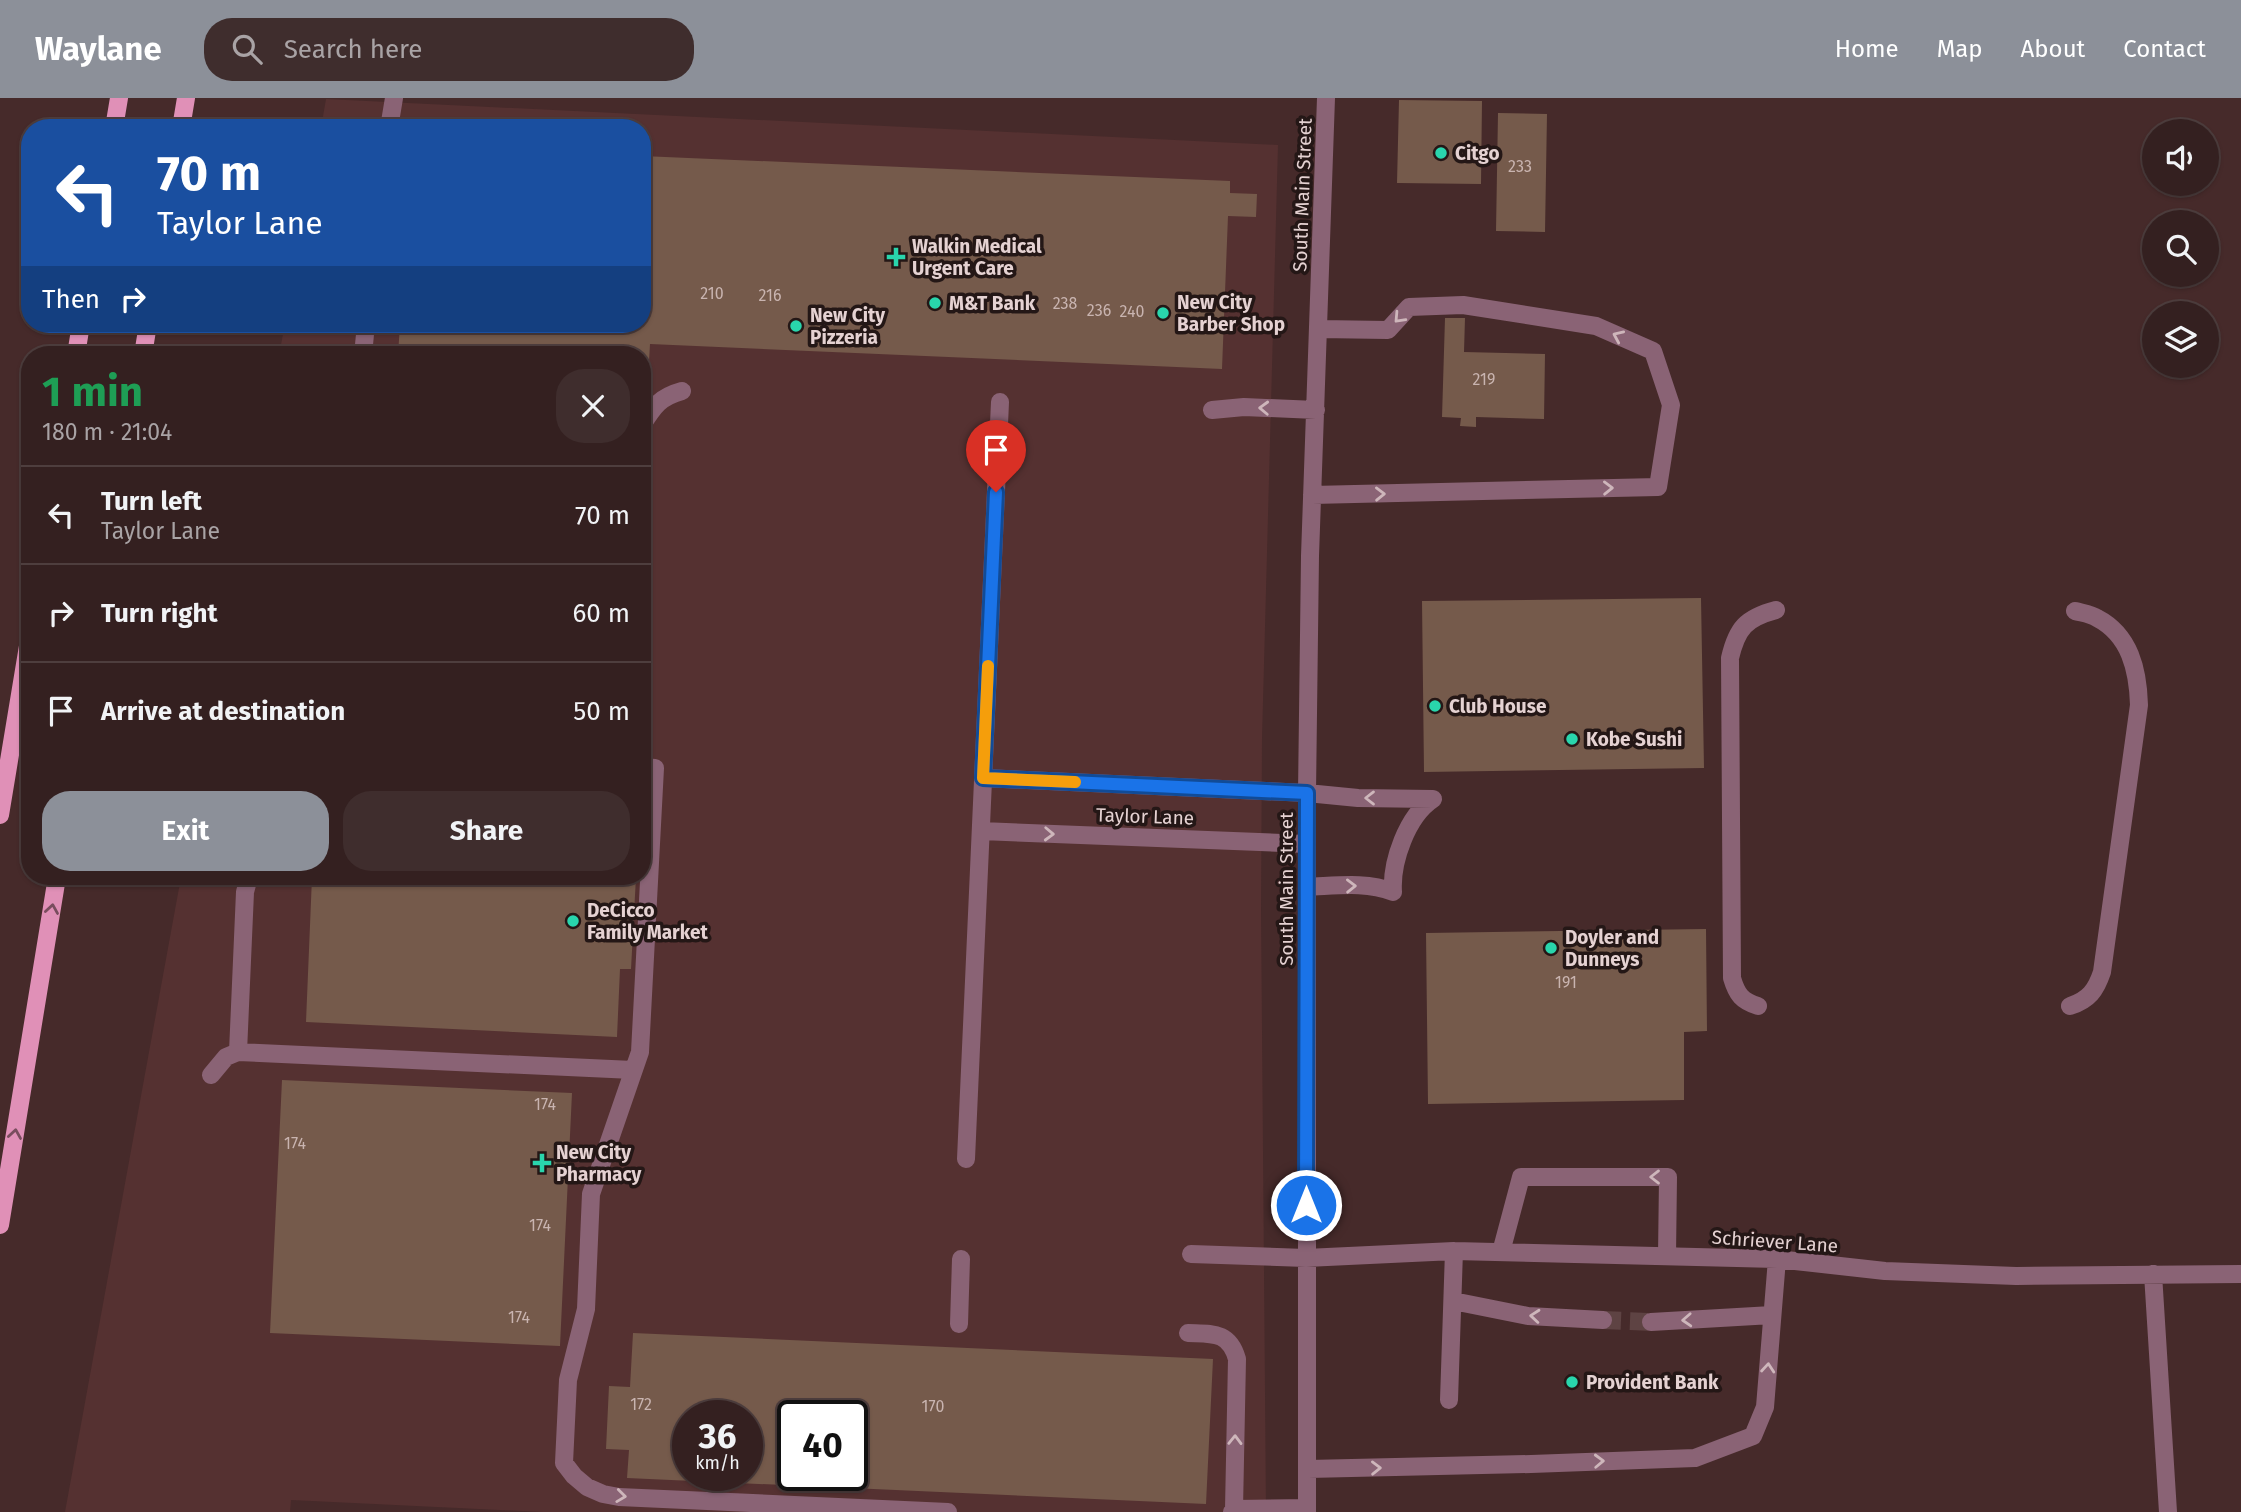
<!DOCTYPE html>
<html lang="en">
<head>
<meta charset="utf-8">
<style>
	:root { --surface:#342020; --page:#3f2d2d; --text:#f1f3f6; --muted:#a9a3a5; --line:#4e3e3e; --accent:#8c9099 }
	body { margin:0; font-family:"Fira Sans",sans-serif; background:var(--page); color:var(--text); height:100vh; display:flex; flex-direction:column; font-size:26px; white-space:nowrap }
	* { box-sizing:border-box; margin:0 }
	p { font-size:23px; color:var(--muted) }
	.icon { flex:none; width:38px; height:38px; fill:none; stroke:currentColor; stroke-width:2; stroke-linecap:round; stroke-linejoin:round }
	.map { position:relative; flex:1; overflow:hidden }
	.details { position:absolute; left:21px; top:248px; width:630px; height:539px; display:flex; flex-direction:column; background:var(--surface); border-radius:28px; box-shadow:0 2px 5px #0004,0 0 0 2px var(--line) }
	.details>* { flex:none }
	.guide { position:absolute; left:21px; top:21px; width:630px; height:214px; border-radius:28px; box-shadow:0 2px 5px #0004,0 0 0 2px var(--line); background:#1a4fa0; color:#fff; overflow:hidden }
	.controls { position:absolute; left:2142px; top:21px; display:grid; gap:14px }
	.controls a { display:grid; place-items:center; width:77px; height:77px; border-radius:50%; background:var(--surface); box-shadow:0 2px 5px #0004,0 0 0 2px var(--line); font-size:35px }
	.speed { position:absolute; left:672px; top:1302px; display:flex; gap:14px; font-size:35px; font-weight:700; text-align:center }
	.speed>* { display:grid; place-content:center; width:91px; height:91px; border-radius:50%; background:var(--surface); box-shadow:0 2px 5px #0004,0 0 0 2px var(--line); line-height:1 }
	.speed small { font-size:18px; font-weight:400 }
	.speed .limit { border:4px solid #111; border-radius:10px; background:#fff; color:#111 }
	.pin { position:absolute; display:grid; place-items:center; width:60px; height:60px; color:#fff; margin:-72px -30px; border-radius:50% 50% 50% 0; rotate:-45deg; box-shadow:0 0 7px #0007 }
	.pin .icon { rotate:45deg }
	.me { position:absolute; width:77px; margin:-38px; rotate:0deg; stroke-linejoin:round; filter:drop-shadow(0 0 5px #0008) }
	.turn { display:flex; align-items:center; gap:24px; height:147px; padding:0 21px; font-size:32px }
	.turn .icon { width:91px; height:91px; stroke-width:2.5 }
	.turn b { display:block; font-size:49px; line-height:60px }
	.then { display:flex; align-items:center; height:66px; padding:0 21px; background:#0003; gap:14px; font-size:26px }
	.round { display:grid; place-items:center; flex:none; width:74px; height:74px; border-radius:28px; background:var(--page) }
	.head { display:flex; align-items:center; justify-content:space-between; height:119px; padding:0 21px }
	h1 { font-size:42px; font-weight:700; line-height:52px; color:#1e9e55 }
	.cta { display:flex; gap:14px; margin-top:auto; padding:14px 21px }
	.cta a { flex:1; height:80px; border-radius:28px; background:var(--accent); color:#fff; font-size:28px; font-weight:700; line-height:80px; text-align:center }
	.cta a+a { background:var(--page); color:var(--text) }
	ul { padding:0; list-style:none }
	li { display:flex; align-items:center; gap:21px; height:98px; padding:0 21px; border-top:2px solid var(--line) }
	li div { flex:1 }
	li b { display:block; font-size:26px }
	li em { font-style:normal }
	header { display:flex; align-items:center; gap:42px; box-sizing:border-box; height:98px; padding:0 35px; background:var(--accent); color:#fff }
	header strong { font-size:33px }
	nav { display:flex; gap:38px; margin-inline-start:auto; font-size:24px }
	.search { width:490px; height:63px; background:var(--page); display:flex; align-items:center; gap:18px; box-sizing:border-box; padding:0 24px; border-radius:28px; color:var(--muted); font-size:26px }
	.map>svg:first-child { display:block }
	.built { fill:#553131; fill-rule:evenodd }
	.building { fill:#755a4b; fill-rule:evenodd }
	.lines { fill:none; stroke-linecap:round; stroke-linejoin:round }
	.minor-tunnel { stroke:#5e4343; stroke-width:18; stroke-dasharray:18 9; stroke-linecap:butt }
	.minor { stroke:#8a6375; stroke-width:18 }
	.major { stroke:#e090b7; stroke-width:18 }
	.oneway { stroke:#ceb6bb }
	.oneway2 { stroke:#794d5e }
	.route-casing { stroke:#114b97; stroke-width:18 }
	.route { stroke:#1a73e8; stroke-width:12 }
	.slow { stroke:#f59e0b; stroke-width:12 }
	.poi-dot { fill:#29d5ac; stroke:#241716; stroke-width:2.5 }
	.labels { text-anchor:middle; stroke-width:7; stroke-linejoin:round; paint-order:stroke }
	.number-label { font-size:16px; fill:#c9b4b0 }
	.poi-label { font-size:19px; font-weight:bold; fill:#e5d2d2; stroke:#241716; text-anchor:start }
	.street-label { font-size:19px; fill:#e5d2d2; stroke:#241716 }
</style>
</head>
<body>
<header>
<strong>Waylane</strong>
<div class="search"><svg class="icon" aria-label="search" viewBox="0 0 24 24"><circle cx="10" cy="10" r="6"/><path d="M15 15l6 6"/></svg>Search here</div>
<nav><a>Home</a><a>Map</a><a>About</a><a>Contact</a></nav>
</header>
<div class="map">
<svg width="2241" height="1414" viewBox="0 0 2241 1414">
	<rect width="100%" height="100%" fill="#462a2a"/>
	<!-- built -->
	<path class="built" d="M326 1 1278 47 1262 640 1261 812 1266 1414H543L291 1402 290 1414H65L181 779H642V257H279L285 226H642V30H321ZM688 1318H747V1377H688ZM793 1318H852V1377H793Z"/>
	<!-- building -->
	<path class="building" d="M1399 2 1482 3 1481 86 1397 85Z
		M1498 15 1547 16 1545 134 1496 133Z
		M642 58 1230 83V95L1257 96 1256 119 1228 118 1222 271 650 246 648 282H642V257H398L400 226H642Z
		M1445 220H1465L1464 254 1545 256 1544 321 1476 319V329L1460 328 1461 320 1442 319Z
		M1701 500 1704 670 1424 674 1422 503Z
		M312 779H636L631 871H620L617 939 306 924Z
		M1706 831 1707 933 1684 934V1002L1428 1006 1426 835Z
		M282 982 572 995 560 1248 270 1235Z
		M633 1235 1213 1261 1206 1406 627 1380 629 1352 606 1351 609 1288 630 1289ZM688 1318H747V1377H688ZM793 1318H852V1377H793Z"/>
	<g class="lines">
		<!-- minor-tunnel -->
		<path class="minor-tunnel" d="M1603 1222 1651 1224"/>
		<!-- minor -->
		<path class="minor" d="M389 30 394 0
			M363 257 366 226
			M1212 312 1244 309 1316 312
			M642 327C654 308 660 299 682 293
			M1312 397 1658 389 1671 307 1653 253 1596 228 1463 207 1409 209 1388 232 1319 231
			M642 669 655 670 640 954 591 1096 586 1211 568 1282 564 1365 574 1378 587 1389 603 1396 619 1399 948 1414
			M983 680 1307 695 1358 700 1433 701
			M981 733 1307 746
			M1307 789C1335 788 1366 783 1393 794 1391 764 1407 718 1433 701
			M1758 908C1742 903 1737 897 1732 880L1730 560C1737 530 1746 520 1776 512
			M2070 908C2089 902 2096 892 2102 874L2139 607C2138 572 2130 537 2097 520 2091 516 2082 515 2075 513
			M238 954 245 794 249 779
			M211 977 226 959 238 954 633 972
			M966 1061 1000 304
			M1501 1154 1521 1079H1668L1667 1158
			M1191 1156 1306 1160 1454 1153 1777 1161 1885 1173 2016 1178 2241 1176
			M2153 1176 2168 1414
			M1453 1203 1528 1218 1603 1222
			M1651 1224 1772 1217
			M959 1226 961 1161
			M1188 1235C1212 1236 1229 1233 1237 1261L1234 1411 1232 1414
			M1449 1302 1454 1153
			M1308 1371 1531 1366 1695 1360 1753 1338 1765 1309 1777 1161
			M1234 1411 1307 1410
			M1307 1414V695L1310 458 1326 0"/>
		<!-- major -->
		<path class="major" d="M114 30 119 0
			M181 30 186 0
			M76 257 81 226
			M143 257 148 226
			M0 717 30 536
			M0 1127 57 779"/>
	</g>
	<!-- one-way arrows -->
	<defs><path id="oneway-chevron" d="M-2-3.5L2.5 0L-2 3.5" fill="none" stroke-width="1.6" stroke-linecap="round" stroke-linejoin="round" transform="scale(1.75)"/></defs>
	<g class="oneway">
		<use href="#oneway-chevron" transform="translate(1399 220) rotate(133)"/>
		<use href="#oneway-chevron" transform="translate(1618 238) rotate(-156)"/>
		<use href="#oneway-chevron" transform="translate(1264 310) rotate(-178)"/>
		<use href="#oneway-chevron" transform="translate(1608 390) rotate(-1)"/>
		<use href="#oneway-chevron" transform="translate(1380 396) rotate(-1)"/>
		<use href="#oneway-chevron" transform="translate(1370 700) rotate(-180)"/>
		<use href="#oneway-chevron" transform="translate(1049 736) rotate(2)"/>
		<use href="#oneway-chevron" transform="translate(1351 788) rotate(-1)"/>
		<use href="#oneway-chevron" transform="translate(1655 1079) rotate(180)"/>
		<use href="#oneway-chevron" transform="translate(1535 1218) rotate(-175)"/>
		<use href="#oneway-chevron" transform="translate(1687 1222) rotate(177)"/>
		<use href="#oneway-chevron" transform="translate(1768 1270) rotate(-85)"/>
		<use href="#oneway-chevron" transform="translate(1235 1342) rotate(-89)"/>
		<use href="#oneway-chevron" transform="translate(1599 1363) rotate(-2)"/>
		<use href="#oneway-chevron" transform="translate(1376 1370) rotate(-1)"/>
		<use href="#oneway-chevron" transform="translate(621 1398) rotate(7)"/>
	</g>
	<g class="oneway2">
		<use href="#oneway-chevron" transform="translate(52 811) rotate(-81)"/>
		<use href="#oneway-chevron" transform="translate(15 1036) rotate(-81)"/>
	</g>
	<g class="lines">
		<defs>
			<path id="route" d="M996 394 983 680 1307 695 1306 1107"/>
		</defs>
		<!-- route casing -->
		<use href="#route" class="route-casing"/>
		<!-- route -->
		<use href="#route" class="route"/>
		<!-- slow -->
		<path class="slow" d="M988 568 983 680 1075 684"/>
	</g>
	<!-- markers -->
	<g class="poi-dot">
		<circle cx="1441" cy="55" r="7"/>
		<path d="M892.5 148.5h7v7h7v7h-7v7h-7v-7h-7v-7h7z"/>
		<circle cx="935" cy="205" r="7"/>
		<circle cx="1163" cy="215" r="7"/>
		<circle cx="796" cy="228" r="7"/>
		<circle cx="1435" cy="608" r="7"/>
		<circle cx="1572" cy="641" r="7"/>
		<circle cx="573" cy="823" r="7"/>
		<circle cx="1551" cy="850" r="7"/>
		<path d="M538.5 1054.5h7v7h7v7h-7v7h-7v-7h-7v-7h7z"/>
		<circle cx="1572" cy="1284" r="7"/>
	</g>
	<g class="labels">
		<!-- number labels -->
		<g class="number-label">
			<text x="1520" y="74">233</text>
			<text x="712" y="201">210</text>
			<text x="770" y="203">216</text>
			<text x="1065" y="211">238</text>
			<text x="1099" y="218">236</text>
			<text x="1132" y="219">240</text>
			<text x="1484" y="287">219</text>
			<text x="1566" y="890">191</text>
			<text x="545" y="1012">174</text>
			<text x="295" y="1051">174</text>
			<text x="540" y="1133">174</text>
			<text x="519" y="1225">174</text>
			<text x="641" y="1312">172</text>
			<text x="933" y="1314">170</text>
		</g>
		<!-- poi labels -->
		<g class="poi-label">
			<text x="1455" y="62">Citgo</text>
			<text x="912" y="155">Walkin Medical<tspan x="912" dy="22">Urgent Care</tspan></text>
			<text x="1177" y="211">New City<tspan x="1177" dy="22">Barber Shop</tspan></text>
			<text x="949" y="212">M&amp;T Bank</text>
			<text x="810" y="224">New City<tspan x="810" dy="22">Pizzeria</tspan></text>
			<text x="1449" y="615">Club House</text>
			<text x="1586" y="648">Kobe Sushi</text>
			<text x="587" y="819">DeCicco<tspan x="587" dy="22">Family Market</tspan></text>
			<text x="1565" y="846">Doyler and<tspan x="1565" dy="22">Dunneys</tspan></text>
			<text x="556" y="1061">New City<tspan x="556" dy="22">Pharmacy</tspan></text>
			<text x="1586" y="1291">Provident Bank</text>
		</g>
		<!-- street labels -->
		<g class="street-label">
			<text transform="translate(1302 97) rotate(-88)" y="7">South Main Street</text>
			<text transform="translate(1145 718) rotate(2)" y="7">Taylor Lane</text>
			<text transform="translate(1286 791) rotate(-90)" y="7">South Main Street</text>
			<text transform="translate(1775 1143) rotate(4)" y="7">Schriever Lane</text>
		</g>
	</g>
</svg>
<div class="controls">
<a><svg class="icon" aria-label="sound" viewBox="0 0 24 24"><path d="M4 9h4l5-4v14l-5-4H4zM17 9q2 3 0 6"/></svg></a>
<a><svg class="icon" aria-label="search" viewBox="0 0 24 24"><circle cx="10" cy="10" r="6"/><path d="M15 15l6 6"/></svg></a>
<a><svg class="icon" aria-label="layers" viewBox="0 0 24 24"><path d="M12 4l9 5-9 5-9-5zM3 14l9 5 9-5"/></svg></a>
</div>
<div class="speed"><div>36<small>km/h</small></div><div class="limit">40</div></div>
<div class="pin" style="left:996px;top:394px;background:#d93025"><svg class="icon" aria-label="arrive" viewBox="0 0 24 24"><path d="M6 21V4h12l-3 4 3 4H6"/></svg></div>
<svg class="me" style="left:1306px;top:1107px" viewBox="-20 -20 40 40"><circle r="17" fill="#1a73e8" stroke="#fff" stroke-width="3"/><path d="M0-11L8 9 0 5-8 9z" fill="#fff"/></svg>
<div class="guide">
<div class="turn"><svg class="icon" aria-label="left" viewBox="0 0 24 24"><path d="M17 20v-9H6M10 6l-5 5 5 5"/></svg><div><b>70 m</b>Taylor Lane</div></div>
<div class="then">Then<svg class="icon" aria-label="right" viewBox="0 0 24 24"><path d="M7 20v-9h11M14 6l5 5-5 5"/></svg></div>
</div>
<section class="details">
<div class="head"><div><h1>1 min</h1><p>180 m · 21:04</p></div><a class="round"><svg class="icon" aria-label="close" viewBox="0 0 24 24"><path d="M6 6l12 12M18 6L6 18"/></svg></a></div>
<ul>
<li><svg class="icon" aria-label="left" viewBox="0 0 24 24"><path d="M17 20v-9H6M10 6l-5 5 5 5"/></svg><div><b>Turn left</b><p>Taylor Lane</p></div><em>70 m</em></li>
<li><svg class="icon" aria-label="right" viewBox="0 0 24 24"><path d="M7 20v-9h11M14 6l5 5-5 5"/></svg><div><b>Turn right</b></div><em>60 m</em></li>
<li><svg class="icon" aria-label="arrive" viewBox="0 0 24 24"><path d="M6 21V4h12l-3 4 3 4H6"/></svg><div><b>Arrive at destination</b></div><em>50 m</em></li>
</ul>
<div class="cta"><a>Exit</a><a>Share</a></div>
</section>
</div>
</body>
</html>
